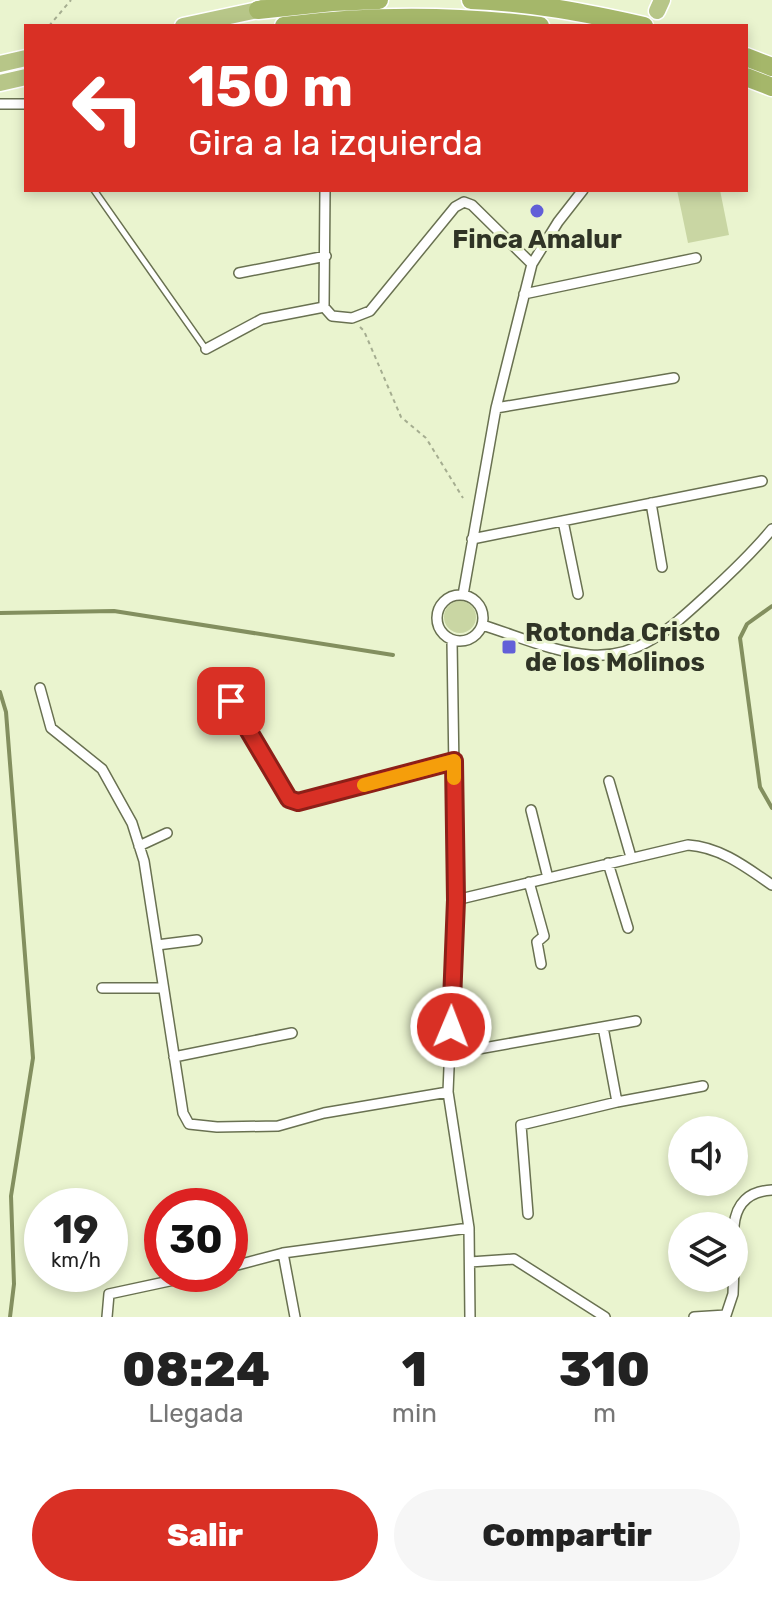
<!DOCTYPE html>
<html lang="es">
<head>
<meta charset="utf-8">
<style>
	:root { --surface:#fff; --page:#f6f6f6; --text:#222; --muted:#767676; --accent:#d93025 }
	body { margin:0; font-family:Rubik,sans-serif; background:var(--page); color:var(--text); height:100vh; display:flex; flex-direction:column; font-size:30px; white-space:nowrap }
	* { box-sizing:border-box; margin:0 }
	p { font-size:26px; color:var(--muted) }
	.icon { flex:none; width:44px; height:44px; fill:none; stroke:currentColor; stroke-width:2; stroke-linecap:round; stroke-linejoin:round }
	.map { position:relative; height:1317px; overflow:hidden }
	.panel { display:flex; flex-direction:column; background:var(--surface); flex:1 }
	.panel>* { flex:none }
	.guide { position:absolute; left:24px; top:24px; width:724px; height:168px; border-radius:0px; box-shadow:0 4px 12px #0003; background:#d93025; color:#fff; overflow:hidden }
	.fabs { position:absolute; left:668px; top:1116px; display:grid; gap:16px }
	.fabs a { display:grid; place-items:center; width:80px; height:80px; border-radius:50%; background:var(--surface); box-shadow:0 4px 12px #0003; font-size:40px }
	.speed { position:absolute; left:24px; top:1188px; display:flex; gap:16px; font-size:40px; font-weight:700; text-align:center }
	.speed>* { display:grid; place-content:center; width:104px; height:104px; border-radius:50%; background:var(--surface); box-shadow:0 4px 12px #0003; line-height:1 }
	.speed small { font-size:20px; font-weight:400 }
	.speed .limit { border:12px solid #d22; background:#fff; color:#111 }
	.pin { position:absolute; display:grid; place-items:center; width:68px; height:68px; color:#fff; margin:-34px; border-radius:16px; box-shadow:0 4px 12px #0006 }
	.me { position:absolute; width:88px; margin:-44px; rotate:1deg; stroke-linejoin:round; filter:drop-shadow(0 0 6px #0008) }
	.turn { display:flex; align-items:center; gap:28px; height:168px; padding:0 32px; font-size:36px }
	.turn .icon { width:104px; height:104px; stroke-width:2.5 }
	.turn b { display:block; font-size:56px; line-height:68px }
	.eta { display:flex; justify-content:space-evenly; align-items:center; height:136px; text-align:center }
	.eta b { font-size:48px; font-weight:800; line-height:56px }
	.cta { display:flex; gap:16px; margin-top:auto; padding:16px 32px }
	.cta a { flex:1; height:92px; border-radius:48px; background:var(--accent); color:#fff; font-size:32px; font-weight:800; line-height:92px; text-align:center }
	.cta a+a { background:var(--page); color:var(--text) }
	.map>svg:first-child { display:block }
	.green { fill:#c9d6a3 }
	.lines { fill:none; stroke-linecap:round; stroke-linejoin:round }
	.stream { stroke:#838f5f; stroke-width:4 }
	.service-casing { stroke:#697151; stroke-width:8 }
	.minor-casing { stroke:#697151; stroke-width:12 }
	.trunk-casing { stroke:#fff; stroke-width:19 }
	.motorway-casing { stroke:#fff; stroke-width:21 }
	.path { stroke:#a5ad90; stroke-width:2; stroke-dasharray:4 4; stroke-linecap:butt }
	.service { stroke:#fff; stroke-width:5 }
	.minor { stroke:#fff; stroke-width:9 }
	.trunk { stroke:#b7c688; stroke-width:16 }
	.motorway { stroke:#a5b76a; stroke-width:18 }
	.route-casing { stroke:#8d1f18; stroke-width:20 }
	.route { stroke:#d93025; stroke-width:14 }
	.slow { stroke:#f59e0b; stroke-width:14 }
	.poi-dot { fill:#625fd8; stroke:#eaf4cf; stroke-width:3 }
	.labels { text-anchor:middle; stroke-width:6; stroke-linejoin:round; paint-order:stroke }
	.poi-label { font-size:26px; font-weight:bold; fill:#303426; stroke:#eaf4cf }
</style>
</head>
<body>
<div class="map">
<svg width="772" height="1317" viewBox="0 0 772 1317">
	<rect width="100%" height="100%" fill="#eaf4cf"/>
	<!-- green -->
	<path class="green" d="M677 190H720L729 235 688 243Z
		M444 617a16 16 0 1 1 32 0a16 16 0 1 1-32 0Z"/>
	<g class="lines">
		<!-- stream -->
		<path class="stream" d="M772 606 747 624 740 638 760 787 772 808
			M0 613 114 611 393 655
			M0 692 6 712 33 1058 11 1196 14 1284 10 1317"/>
		<defs>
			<path id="service" d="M94 190 205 348"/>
			<path id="minor" d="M0 104H26
				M325 190 324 307 332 316 352 318 370 311 455 207 464 202 472 205 532 264
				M239 273 326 256
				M524 294 696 258
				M206 349 262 319 324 307
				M496 408 674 378
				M651 503 662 567
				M563 521 578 594
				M472 539 762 481
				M437 618a23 23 0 1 1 46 0a23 23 0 1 1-46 0Z
				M463 595 496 408 532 264 558 222 583 190
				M482 625C518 636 552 652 590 655 639 659 673 626 707 595 730 574 752 553 772 529
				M452 641 456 900 448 1092 469 1228 470 1317
				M217 676 289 799 298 802 454 761
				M40 688 51 728 102 769 132 823 144 861 183 1113 189 1124 217 1127 278 1126 324 1113 448 1092
				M609 781 631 857
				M531 810 548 878
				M139 846 167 833
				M608 863 628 928
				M529 882 544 936 537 942 541 964
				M456 900 688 845C720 847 746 867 772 885
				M157 945 197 940
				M102 988H163
				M603 1027 617 1102
				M450 1054 636 1021
				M174 1057 292 1033
				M528 1214 521 1125 617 1102 703 1086
				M734 1226C736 1203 749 1191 772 1190
				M283 1253 295 1317
				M470 1262 514 1259 605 1317
				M230 1267 283 1253 469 1228
				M726 1315 733 1294 734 1267
				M107 1317 109 1294 202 1274
				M694 1317 726 1315"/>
			<path id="trunk" d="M657 11 662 0
				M183 26 258 10 269 5
				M0 64 26 58
				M0 83 26 77"/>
			<path id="motorway" d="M471 0C530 2 587 13 644 26
				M258 10 333 2 379 0
				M284 26C369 15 454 15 540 26
				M746 57 772 67
				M746 77 772 87"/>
		</defs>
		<!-- service casing -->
		<use href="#service" class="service-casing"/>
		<!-- minor casing -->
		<use href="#minor" class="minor-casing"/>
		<!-- trunk casing -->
		<use href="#trunk" class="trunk-casing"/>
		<!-- motorway casing -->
		<use href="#motorway" class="motorway-casing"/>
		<!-- path -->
		<path class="path" d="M49 26 71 0
			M360 327 364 331 401 417 426 438 463 498"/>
		<!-- service -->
		<use href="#service" class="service"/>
		<!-- minor -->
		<use href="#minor" class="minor"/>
		<!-- trunk -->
		<use href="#trunk" class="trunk"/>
		<!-- motorway -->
		<use href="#motorway" class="motorway"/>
	</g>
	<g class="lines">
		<defs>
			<path id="route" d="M231 701 289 799 298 802 454 761 456 900 451 1027"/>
		</defs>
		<!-- route casing -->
		<use href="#route" class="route-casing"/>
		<!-- route -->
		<use href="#route" class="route"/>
		<!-- slow -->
		<path class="slow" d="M364 785 454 761V778"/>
	</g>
	<!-- markers -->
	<g class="poi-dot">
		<circle cx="537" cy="211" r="8"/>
		<rect x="501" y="639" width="16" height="16" rx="4"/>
	</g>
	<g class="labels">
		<!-- poi labels -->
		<g class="poi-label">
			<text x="537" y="248">Finca Amalur</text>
			<text x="525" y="641" text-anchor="start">Rotonda Cristo<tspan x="525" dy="30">de los Molinos</tspan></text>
		</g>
	</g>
</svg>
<div class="fabs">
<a><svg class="icon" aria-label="sound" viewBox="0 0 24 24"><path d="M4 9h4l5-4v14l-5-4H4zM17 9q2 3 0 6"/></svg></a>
<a><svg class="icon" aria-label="layers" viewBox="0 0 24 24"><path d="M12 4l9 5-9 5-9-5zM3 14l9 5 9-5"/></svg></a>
</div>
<div class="speed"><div>19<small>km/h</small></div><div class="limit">30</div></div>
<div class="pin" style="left:231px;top:701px;background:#d93025"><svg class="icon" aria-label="arrive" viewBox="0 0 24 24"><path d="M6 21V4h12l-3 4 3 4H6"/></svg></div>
<svg class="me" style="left:451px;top:1027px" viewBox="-20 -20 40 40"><circle r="17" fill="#d93025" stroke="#fff" stroke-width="3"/><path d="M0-11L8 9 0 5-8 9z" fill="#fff"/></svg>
<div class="guide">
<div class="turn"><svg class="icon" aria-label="left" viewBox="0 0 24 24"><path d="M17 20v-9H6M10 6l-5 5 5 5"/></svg><div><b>150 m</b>Gira a la izquierda</div></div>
</div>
</div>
<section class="panel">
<div class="eta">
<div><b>08:24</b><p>Llegada</p></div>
<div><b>1</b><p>min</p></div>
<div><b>310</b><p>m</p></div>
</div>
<div class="cta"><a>Salir</a><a>Compartir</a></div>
</section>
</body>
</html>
